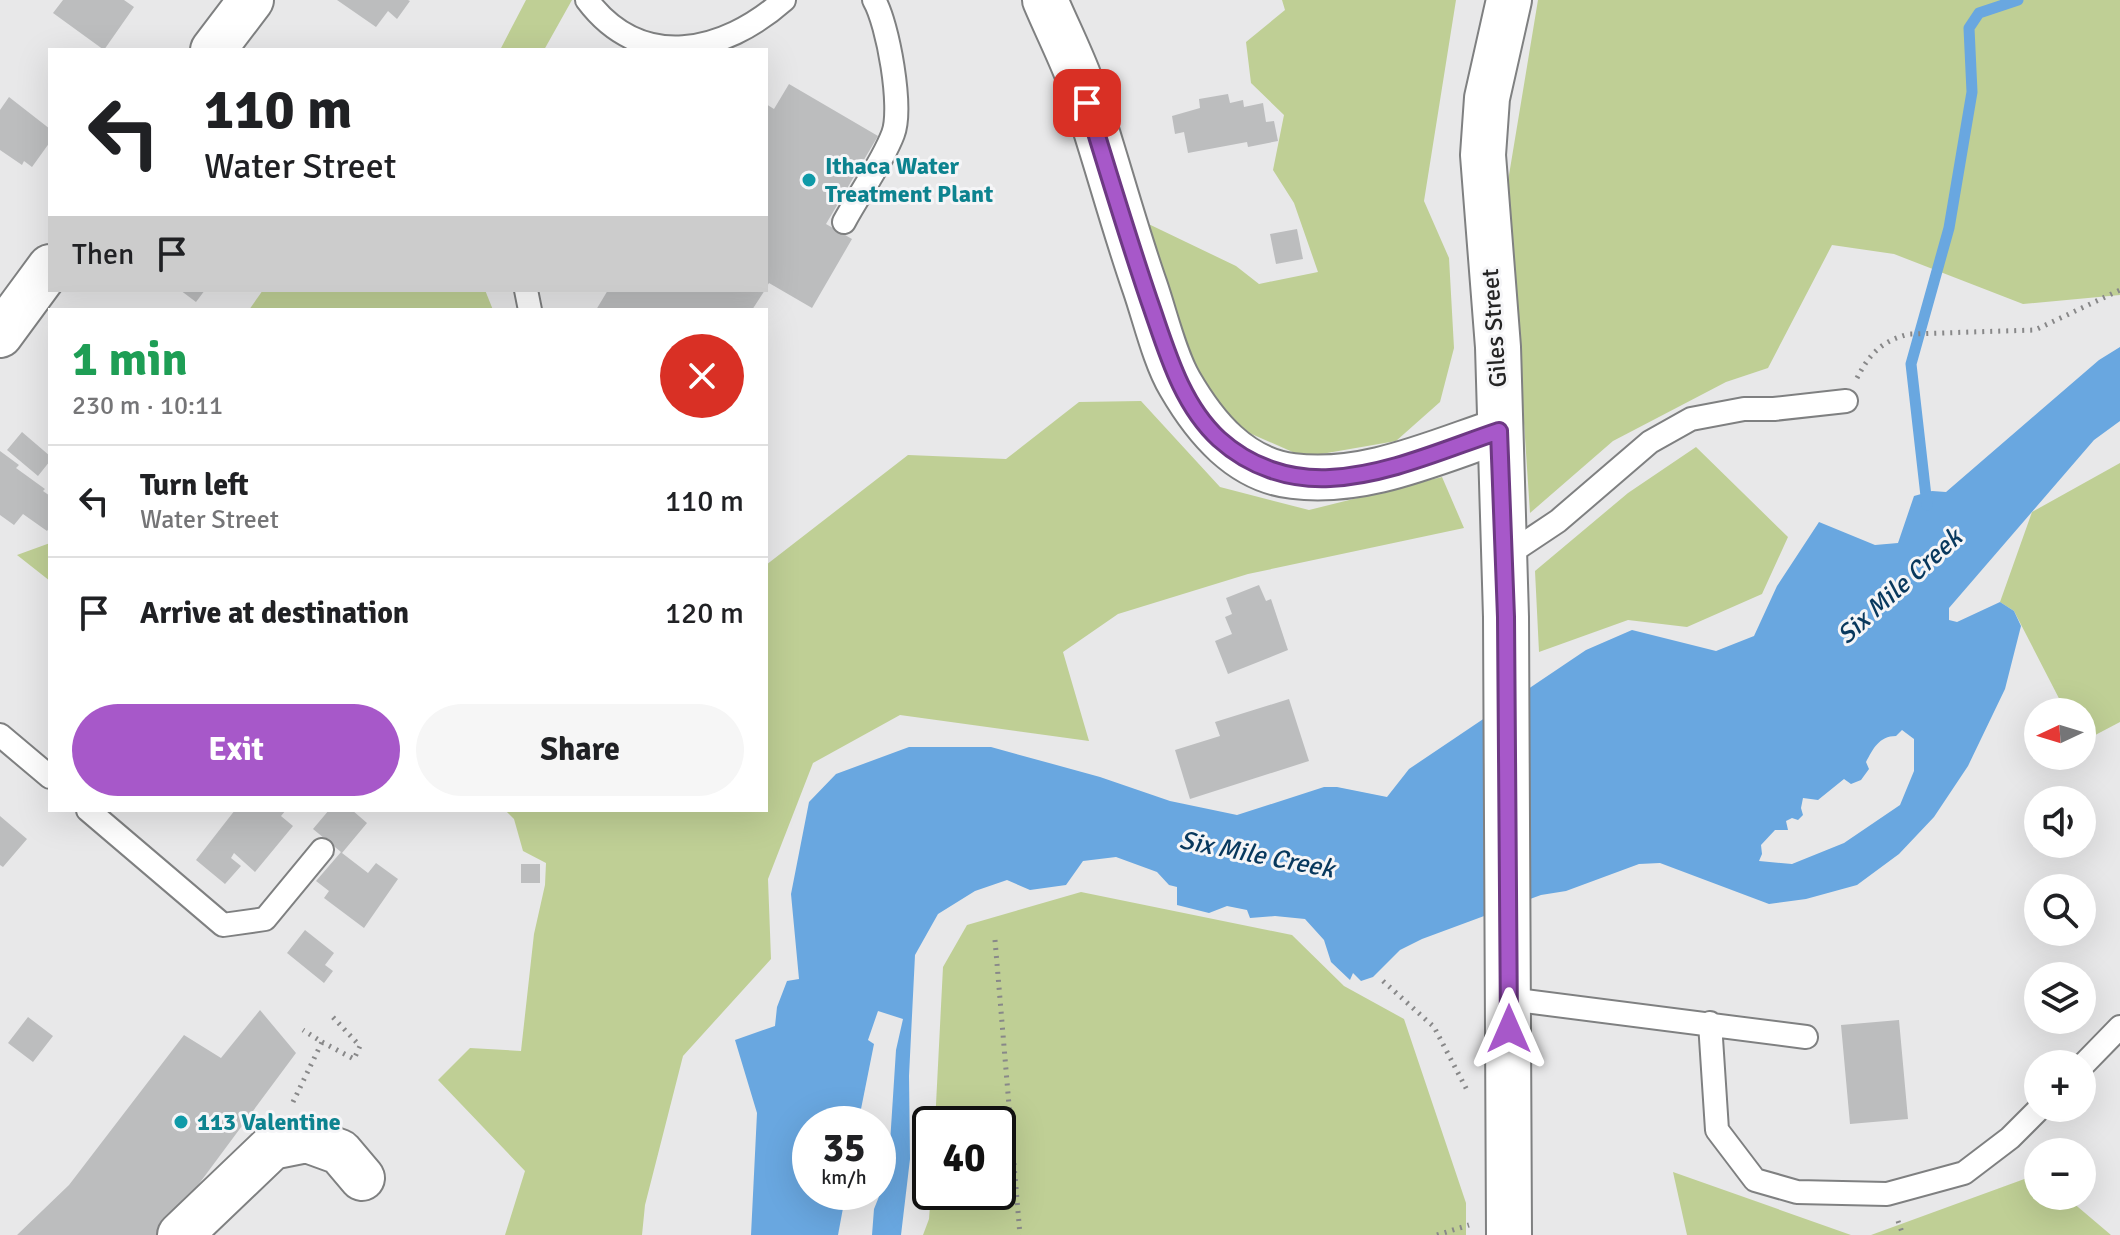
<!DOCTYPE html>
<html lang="en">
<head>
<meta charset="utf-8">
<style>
	:root { --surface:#fff; --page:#f6f6f6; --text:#202124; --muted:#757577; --line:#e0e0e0; --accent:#a758c9 }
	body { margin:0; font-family:Signika,sans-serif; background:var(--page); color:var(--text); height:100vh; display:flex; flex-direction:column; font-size:30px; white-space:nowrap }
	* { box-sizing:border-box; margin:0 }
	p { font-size:26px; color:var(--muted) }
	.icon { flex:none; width:44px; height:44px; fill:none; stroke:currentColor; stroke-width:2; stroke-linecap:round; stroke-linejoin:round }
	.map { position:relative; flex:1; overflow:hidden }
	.side { position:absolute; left:48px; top:308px; width:720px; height:504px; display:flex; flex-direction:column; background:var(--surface); border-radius:0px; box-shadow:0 8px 32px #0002 }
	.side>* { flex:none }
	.banner { position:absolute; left:48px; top:48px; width:720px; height:244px; border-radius:0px; box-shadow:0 8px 32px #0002; background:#fff; color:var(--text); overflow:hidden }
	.needle { width:52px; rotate:266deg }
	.buttons { position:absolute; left:2024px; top:698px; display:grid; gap:16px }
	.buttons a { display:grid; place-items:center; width:72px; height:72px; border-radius:50%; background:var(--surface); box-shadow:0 8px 32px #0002; font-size:40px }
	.speed { position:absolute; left:792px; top:1106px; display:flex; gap:16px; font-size:40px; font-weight:700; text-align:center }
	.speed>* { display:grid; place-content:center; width:104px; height:104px; border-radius:50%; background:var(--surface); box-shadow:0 8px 32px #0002; line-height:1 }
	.speed small { font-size:20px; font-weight:400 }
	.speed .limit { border:4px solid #111; border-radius:12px; background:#fff; color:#111 }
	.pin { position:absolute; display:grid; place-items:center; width:68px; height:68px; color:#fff; margin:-34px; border-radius:16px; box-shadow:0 4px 12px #0006 }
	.me { position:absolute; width:88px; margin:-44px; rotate:0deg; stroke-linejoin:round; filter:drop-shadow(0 0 6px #0008) }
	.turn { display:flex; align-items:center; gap:28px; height:168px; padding:0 24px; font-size:36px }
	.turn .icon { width:104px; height:104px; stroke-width:2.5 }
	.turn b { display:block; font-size:56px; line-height:68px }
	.then { display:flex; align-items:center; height:76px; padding:0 24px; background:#0003; gap:16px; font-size:30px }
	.round { display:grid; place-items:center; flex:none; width:84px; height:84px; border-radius:42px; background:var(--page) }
	.head { display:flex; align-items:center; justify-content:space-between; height:136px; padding:0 24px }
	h1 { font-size:48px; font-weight:700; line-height:60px; color:#1e9e55 }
	.primary-button { display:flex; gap:16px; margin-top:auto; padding:16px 24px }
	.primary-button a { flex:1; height:92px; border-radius:48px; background:var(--accent); color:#fff; font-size:32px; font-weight:700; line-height:92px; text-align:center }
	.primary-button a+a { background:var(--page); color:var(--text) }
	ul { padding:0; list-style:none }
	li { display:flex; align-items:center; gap:24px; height:112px; padding:0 24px; border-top:2px solid var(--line) }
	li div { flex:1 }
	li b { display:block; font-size:30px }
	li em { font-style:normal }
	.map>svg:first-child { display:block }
	.green { fill:#bfcf95 }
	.water { fill:#69a7e0; fill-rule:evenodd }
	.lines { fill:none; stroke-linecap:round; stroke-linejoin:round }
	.stream { stroke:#69a7e0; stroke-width:11 }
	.building { fill:#bcbdbe }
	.service-casing { stroke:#7f8081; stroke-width:26 }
	.minor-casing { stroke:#7f8081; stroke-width:48 }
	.tertiary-casing { stroke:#7f8081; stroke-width:48 }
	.trunk-casing { stroke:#7f8081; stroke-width:48 }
	.path { stroke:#888889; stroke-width:5; stroke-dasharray:2 6; stroke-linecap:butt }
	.service { stroke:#fff; stroke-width:22 }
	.minor { stroke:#fff; stroke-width:44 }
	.tertiary { stroke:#fff; stroke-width:44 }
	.trunk { stroke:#fff; stroke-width:44 }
	.route-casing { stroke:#6d3983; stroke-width:20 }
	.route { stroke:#a758c9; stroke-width:14 }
	.culture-dot { fill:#0f9aa8; stroke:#f5f5f7; stroke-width:3 }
	.labels { text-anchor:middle; stroke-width:6; stroke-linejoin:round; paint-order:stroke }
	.culture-label { font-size:24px; font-weight:bold; fill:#0d838f; stroke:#f5f5f7; text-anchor:start }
	.street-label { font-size:24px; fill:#242424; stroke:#f5f5f7 }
	.water-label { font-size:26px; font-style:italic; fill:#08385d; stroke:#f5f5f7 }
</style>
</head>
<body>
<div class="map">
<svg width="2120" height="1235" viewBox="0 0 2120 1235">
	<rect width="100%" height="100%" fill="#e8e8e9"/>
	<!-- green -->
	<path class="green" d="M526 0H572L544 50H500Z
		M1282 0H1456L1424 201 1449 258 1454 348 1440 402 1396 441 1304 457 1231 425 1181 356 1136 218 1236 266 1259 284 1318 272 1294 203 1273 170 1284 115 1251 83 1246 42 1285 10Z
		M1538 0H2120V295L2023 304 1894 254 1832 245 1768 368 1726 382 1613 441 1530 513 1508 181Z
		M263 290H485L493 310H249Z
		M1141 401 1220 487 1309 510 1442 477 1464 528 1248 574 1118 614 1063 652 1089 741 900 715 813 763 768 879 771 959 683 1056 645 1205 642 1235H505L525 1171 438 1080 470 1048 521 1051 534 934 545 885 546 863 523 851 514 819 505 810H766V565L908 455 1006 459 1079 402Z
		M1696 447 1788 537 1762 594 1687 627 1628 620 1539 652 1535 571 1628 493Z
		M2120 463V722L2082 742V712H2066L2014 611 2000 602 2032 512Z
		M50 543V581L17 555Z
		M1081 892 1292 935 1344 986 1404 1019 1466 1203V1235H923L929 1219 931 1192H998V1124H935L943 967 967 925Z
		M1673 1172 1851 1235H1687Z
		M2038 1174V1196H2065L2111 1235H1871Z"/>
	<!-- water -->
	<path class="water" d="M2120 347V421L2094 440 1949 608V620L1957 622 2000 602 2014 611 2021 626 2005 689 1968 766 1934 817 1899 854 1857 885 1806 899 1769 904 1660 863 1639 864 1566 891 1541 895 1422 939 1400 950 1373 977 1361 981 1353 973 1350 980 1331 962 1324 940 1305 919 1275 916 1250 918 1247 910 1227 906 1209 913 1177 905V887L1169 885 1157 872 1116 857 1083 861 1066 885 1030 890 1007 880 975 891 938 914 915 955 909 1076 910 1159 901 1235H872L874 1209 888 1174 896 1050 903 1019 878 1011 868 1040 874 1044 858 1124H810V1192H846L838 1235H751L757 1113 735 1040 775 1026 777 1007 787 981 799 979 791 894 809 802 836 774 909 747H991L1100 777 1170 801 1237 815 1324 787H1337L1387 797 1409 769 1586 650 1632 630 1716 651 1754 636 1777 586 1819 522 1875 545 1898 543 1914 496 1932 491 1946 492 2099 360ZM1902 730 1914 739V771L1900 805 1844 843 1792 864 1759 861 1762 854 1761 845 1775 830H1788L1786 821 1792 818 1798 820 1803 815 1801 808 1803 798 1818 800 1844 779 1851 784 1861 780 1869 769 1866 762C1873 749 1879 736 1896 736Z"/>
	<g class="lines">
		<!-- stream -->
		<path class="stream" d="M1927 505 1911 364 1949 228 1972 92 1969 28 1979 13 2018 0"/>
	</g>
	<!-- building -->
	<path class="building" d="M63 0H124L134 7 104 50 53 13Z
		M337 0H408L410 1 397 19 388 11 376 27Z
		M789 84 878 136 826 224 852 239 812 308 769 283 766 288V104L774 109Z
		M1228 94 1230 103 1243 100 1244 107 1263 103 1266 122 1274 121 1278 141 1248 147 1247 142 1188 153 1184 132 1175 134 1172 116 1200 108 1199 99Z
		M9 97 50 129V142L32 167 24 161 22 165 0 150V110Z
		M1297 229 1303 259 1276 264 1270 234Z
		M180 290H205L196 302Z
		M608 290H765L752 310H596Z
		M22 432 50 456V461L38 476 7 450Z
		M0 451 19 465 16 468 45 489 43 491 50 496V527L47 531 23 514 14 525 0 515Z
		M1259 585 1266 601 1271 599 1288 650 1228 674 1215 641 1232 634 1225 617 1232 614 1226 598Z
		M1289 699 1309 761 1190 799 1175 750 1220 736 1215 722Z
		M235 810H286L281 816 293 826 255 872 234 853 231 858 241 866 225 884 196 860Z
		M329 810H352L367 823 342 853 368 873 376 863 398 879 364 928 324 898 329 891 316 881 341 852 313 829Z
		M0 816 27 839 3 867 0 865Z
		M521 864H540V883H521Z
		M305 930 334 953 325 965 333 971 324 983 287 953Z
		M260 1010 296 1053 161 1235H17L69 1185 184 1035 221 1058Z
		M28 1017 53 1036 33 1062 8 1043Z
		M1899 1020 1908 1119 1850 1124 1841 1025Z"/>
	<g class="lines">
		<defs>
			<path id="service" d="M587 0C641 72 723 54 784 0
				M844 222C859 194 882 163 893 134 903 108 888 24 874 0
				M526 290 530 310
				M1504 557 1558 521 1650 442 1691 419 1744 409H1774L1846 401
				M0 735 50 777
				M88 810 223 925 265 919 322 850
				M1509 999 1806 1037
				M1710 1023 1717 1130 1755 1180 1797 1192 1887 1194 1964 1173 2010 1138 2040 1108
				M2082 1066 2120 1027"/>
			<path id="minor" d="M1045 0C1056 26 1069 52 1079 78 1103 147 1121 218 1145 287 1155 316 1165 359 1180 384 1205 427 1240 470 1293 476 1364 485 1433 453 1499 431
				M180 1235 272 1147 307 1140 340 1152 362 1178"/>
			<path id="tertiary" d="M1509 1235 1506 617 1498 347 1483 155 1487 98 1509 0"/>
			<path id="trunk" d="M213 50 251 0
				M0 335 50 267"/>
		</defs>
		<!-- service casing -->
		<use href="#service" class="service-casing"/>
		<!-- minor casing -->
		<use href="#minor" class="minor-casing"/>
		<!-- tertiary casing -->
		<use href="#tertiary" class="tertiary-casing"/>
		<!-- trunk casing -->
		<use href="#trunk" class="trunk-casing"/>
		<!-- path -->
		<path class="path" d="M1857 378C1870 353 1882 341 1909 334L2035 330 2120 290
			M995 940 1020 1235
			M1383 981 1434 1027 1467 1090
			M322 1042 354 1059 360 1046 330 1014
			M293 1102 322 1042 303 1030
			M1898 1221 1903 1235
			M1437 1235 1469 1225"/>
		<!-- service -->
		<use href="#service" class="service"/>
		<!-- minor -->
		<use href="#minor" class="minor"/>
		<!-- tertiary -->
		<use href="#tertiary" class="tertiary"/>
		<!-- trunk -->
		<use href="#trunk" class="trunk"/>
	</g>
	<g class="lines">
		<defs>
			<path id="route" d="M1087 103C1107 169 1127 235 1149 300 1166 348 1180 403 1219 439 1250 467 1289 480 1330 478 1388 475 1445 449 1499 431L1506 617 1509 1029"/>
		</defs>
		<!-- route casing -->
		<use href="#route" class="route-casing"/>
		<!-- route -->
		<use href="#route" class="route"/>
	</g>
	<!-- markers -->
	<g class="culture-dot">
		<circle cx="809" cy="180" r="8"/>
		<circle cx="181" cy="1122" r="8"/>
	</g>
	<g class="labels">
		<!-- culture labels -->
		<g class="culture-label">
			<text x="825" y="174">Ithaca Water<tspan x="825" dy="28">Treatment Plant</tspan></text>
			<text x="197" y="1130">113 Valentine</text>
		</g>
		<!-- street labels -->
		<g class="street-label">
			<text transform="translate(1494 328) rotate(-94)" y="8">Giles Street</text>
		</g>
		<!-- water labels -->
		<g class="water-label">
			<text transform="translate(1899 586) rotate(-42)" y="9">Six Mile Creek</text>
			<text transform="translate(1257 854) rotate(11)" y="9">Six Mile Creek</text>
		</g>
	</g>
</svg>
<div class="buttons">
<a><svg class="needle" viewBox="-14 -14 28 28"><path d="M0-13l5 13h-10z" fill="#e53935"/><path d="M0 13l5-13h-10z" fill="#757577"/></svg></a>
<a><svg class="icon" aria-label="sound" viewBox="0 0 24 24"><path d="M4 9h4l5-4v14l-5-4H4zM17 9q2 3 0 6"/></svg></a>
<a><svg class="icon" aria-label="search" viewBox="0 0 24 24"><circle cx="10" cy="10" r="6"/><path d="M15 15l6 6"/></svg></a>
<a><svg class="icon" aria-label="layers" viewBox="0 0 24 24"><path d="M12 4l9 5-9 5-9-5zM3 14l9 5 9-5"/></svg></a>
<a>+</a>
<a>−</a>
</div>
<div class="speed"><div>35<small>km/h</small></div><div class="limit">40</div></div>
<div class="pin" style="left:1087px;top:103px;background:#d93025"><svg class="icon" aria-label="arrive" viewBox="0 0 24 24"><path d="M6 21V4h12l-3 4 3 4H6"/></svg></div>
<svg class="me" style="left:1509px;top:1029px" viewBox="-20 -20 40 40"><path d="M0-17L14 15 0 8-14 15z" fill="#a758c9" stroke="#fff" stroke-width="4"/></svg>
<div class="banner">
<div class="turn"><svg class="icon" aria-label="left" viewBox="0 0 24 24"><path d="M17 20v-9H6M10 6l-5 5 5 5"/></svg><div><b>110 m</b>Water Street</div></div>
<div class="then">Then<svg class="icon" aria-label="arrive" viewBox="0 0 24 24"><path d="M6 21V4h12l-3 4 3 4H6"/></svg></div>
</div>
<section class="side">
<div class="head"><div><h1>1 min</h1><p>230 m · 10:11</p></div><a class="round" style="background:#d93025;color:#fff"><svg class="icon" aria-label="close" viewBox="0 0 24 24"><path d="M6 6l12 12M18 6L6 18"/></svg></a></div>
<ul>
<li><svg class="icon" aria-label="left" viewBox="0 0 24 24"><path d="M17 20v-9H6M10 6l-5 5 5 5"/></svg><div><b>Turn left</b><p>Water Street</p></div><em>110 m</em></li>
<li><svg class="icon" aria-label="arrive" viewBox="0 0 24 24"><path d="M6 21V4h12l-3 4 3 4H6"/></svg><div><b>Arrive at destination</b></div><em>120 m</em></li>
</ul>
<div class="primary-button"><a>Exit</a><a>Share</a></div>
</section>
</div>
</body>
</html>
